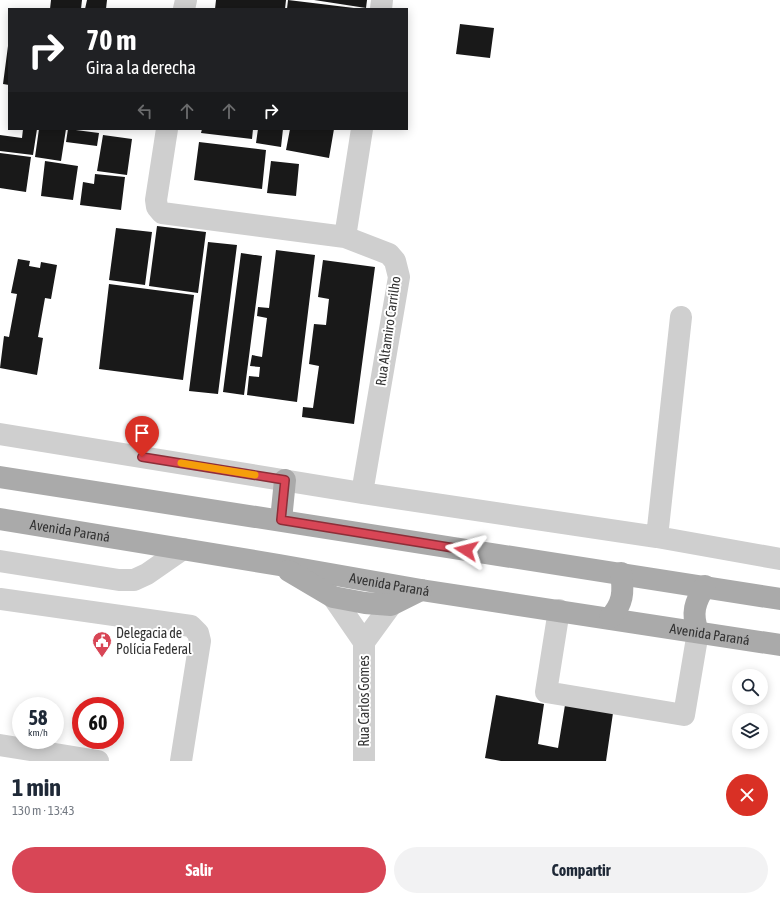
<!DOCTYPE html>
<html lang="es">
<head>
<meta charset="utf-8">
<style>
	:root { --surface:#fff; --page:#f2f2f3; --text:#1f2937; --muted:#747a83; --accent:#d84656 }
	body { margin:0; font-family:"Asap Condensed",sans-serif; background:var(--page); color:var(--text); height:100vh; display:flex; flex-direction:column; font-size:15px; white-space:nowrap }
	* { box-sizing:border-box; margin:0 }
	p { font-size:13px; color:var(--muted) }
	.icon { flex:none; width:22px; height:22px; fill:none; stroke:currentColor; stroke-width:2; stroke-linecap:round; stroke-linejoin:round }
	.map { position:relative; height:761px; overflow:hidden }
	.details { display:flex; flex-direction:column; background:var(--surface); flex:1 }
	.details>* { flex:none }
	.banner { position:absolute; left:8px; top:8px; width:400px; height:122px; border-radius:0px; box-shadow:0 2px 10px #0003; background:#202124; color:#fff; overflow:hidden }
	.controls { position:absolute; left:732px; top:669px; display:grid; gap:8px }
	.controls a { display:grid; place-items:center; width:36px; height:36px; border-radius:50%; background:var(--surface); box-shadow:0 2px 10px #0003; font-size:20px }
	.speed { position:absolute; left:12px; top:697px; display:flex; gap:8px; font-size:20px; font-weight:700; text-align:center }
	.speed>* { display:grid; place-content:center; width:52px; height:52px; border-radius:50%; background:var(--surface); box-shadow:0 2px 10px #0003; line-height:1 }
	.speed small { font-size:10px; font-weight:400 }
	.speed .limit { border:6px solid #d22; background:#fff; color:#111 }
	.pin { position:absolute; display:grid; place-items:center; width:34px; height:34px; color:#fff; margin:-41px -17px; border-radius:50% 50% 50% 0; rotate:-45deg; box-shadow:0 0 4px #0007 }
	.pin .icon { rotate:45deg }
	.me { position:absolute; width:44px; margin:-22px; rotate:279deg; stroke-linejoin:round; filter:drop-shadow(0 0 3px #0008) }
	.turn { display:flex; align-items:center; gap:14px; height:84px; padding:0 12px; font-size:18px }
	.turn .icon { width:52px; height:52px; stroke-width:2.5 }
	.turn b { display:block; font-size:28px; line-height:34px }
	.lanes { display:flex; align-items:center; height:38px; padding:0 12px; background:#0003; justify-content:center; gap:20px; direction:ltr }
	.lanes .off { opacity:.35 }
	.round { display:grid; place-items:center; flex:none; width:42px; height:42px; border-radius:21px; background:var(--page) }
	.head { display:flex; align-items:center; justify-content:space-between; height:68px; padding:0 12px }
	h1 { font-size:24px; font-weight:700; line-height:30px }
	.cta { display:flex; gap:8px; margin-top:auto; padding:8px 12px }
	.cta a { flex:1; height:46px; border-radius:24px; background:var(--accent); color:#fff; font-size:16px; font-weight:700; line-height:46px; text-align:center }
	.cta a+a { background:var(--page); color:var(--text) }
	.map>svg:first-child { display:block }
	.building { fill:#191919 }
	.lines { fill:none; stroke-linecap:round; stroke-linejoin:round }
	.minor { stroke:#cfcfcf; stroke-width:22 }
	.major { stroke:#aaa; stroke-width:22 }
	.route-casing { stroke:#8c2e38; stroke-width:10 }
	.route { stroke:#d84656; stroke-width:7 }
	.slow { stroke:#f59e0b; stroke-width:7 }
	.labels { text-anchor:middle; stroke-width:4; stroke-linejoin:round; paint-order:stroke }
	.street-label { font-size:14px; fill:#323232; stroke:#fff }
	.poi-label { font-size:14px; fill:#323232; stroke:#fff; text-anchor:start }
</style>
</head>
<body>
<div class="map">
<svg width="780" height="761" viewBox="0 0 780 761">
	<rect width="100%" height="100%" fill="#fff"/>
	<!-- building -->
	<path class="building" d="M51 0H82L81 9H50Z
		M87 0H107L106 9H85Z
		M216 0H286L285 9H215Z
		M288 0 354 8V9H287Z
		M314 0H367L366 8Z
		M460 24 494 28 490 58 456 54Z
		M8 46H9V85L3 84Z
		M23 129H37L33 155 0 151V135L22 138Z
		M39 129H66L61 161 35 157Z
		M68 129 99 133 97 146 66 142Z
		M202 129H253L252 139 201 133Z
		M258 129H283L281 147 256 143Z
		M290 129H334L329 158 286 150Z
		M103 135 132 139 127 175 97 171Z
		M199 142 266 150 262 189 194 180Z
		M0 153 31 157 26 192 0 188Z
		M45 161 78 166 73 200 41 196Z
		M271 161 299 164 296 196 267 193Z
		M95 174 125 177 121 210 80 205 83 182 94 184Z
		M157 226 206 232 198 293 149 286Z
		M116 228 152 232 145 285 109 280Z
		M208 242 237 245 218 394 189 391Z
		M276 250 315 255 297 402 247 395 249 376 259 377 260 367 250 366 252 355 262 357 267 318 257 316 258 307 269 308Z
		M241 253 262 256 244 395 223 392Z
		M18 259 30 261 29 266 40 268 41 262 57 265 51 299 45 298 38 337 43 338 37 375 0 368 4 336 9 337 17 294 11 293Z
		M323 260 375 267 354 424 302 417 303 407 313 408 319 366 309 364 314 324 326 325 329 299 318 297Z
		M109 284 194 295 183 380 99 369Z
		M496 695 544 704 538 744 558 748 565 705 613 713 606 761H501L485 758Z"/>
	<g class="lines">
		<!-- minor -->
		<path class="minor" d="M184 9 186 0
			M381 9 382 0
			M167 129 156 200 157 207 162 213 345 237
			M362 129 345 237 389 254 395 261 399 277 362 493
			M0 434 362 493 657 537 780 559
			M657 537 681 317
			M0 561 119 580H134L147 574 183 549
			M333 597 364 642V761
			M0 599 191 626 198 633 200 641 181 761
			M559 610 546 692 684 715 698 632
			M364 642 391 605
			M0 745 98 761"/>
		<!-- major -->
		<g class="major">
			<path d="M0 477 780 599"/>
			<path id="s1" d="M0 519 279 565 421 590 780 645"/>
			<path d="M281 520 285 480"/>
			<path d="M289 571 333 597 365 603 391 605 421 590"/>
			<path d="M610 618C623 604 624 592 621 573"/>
			<path d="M698 632C691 613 695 602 705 586"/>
		</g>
	</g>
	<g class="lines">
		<defs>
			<path id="route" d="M142 457 285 480 281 520 466 550"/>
		</defs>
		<!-- route casing -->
		<use href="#route" class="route-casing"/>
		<!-- route -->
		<use href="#route" class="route"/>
		<!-- slow -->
		<path class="slow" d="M181 463 255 475"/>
	</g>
	<!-- icons -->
	<defs>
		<symbol id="civic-pin" viewBox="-11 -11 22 30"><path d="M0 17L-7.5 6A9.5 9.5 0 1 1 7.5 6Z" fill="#d84656" stroke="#fff"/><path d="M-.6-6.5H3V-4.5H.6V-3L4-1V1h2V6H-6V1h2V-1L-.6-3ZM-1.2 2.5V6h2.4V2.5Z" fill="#fff"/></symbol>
	</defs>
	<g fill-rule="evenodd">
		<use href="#civic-pin" x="91" y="630" width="22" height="30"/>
	</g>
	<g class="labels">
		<!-- street labels -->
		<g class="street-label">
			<text transform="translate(388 331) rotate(-82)" y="5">Rua Altamiro Carrilho</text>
			<text dy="5" stroke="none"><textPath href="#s1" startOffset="71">Avenida Paraná</textPath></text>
			<text dy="5" stroke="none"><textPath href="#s1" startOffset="395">Avenida Paraná</textPath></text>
			<text dy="5" stroke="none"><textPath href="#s1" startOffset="719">Avenida Paraná</textPath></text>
			<text transform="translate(364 701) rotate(-90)" y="5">Rua Carlos Gomes</text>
		</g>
		<!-- poi labels -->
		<g class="poi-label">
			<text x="116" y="638">Delegacia de<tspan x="116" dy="16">Polícia Federal</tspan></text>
		</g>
	</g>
</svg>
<div class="controls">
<a><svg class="icon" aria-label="search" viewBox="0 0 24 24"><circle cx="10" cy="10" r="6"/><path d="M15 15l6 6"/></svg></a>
<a><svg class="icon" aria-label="layers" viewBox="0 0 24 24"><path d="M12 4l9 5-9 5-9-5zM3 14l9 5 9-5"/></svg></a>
</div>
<div class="speed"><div>58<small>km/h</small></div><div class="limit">60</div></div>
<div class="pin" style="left:142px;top:457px;background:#d93025"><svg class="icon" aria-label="arrive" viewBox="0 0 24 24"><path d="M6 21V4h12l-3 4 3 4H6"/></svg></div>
<svg class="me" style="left:466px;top:550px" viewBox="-20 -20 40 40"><path d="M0-17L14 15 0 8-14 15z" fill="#d84656" stroke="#fff" stroke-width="4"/></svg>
<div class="banner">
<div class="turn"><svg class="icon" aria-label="right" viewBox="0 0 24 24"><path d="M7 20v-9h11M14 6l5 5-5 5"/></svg><div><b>70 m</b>Gira a la derecha</div></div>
<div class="lanes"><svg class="icon off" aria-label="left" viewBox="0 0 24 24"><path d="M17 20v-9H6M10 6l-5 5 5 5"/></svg><svg class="icon off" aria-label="ahead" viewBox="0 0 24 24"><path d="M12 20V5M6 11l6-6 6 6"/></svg><svg class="icon off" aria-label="ahead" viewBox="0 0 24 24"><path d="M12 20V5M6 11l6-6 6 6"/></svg><svg class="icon" aria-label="right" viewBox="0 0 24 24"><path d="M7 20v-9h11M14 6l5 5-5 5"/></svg></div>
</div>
</div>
<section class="details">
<div class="head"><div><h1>1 min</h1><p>130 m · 13:43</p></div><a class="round" style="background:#d93025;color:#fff"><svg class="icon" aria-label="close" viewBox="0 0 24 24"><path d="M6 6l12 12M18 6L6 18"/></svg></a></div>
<div class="cta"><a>Salir</a><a>Compartir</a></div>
</section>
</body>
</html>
